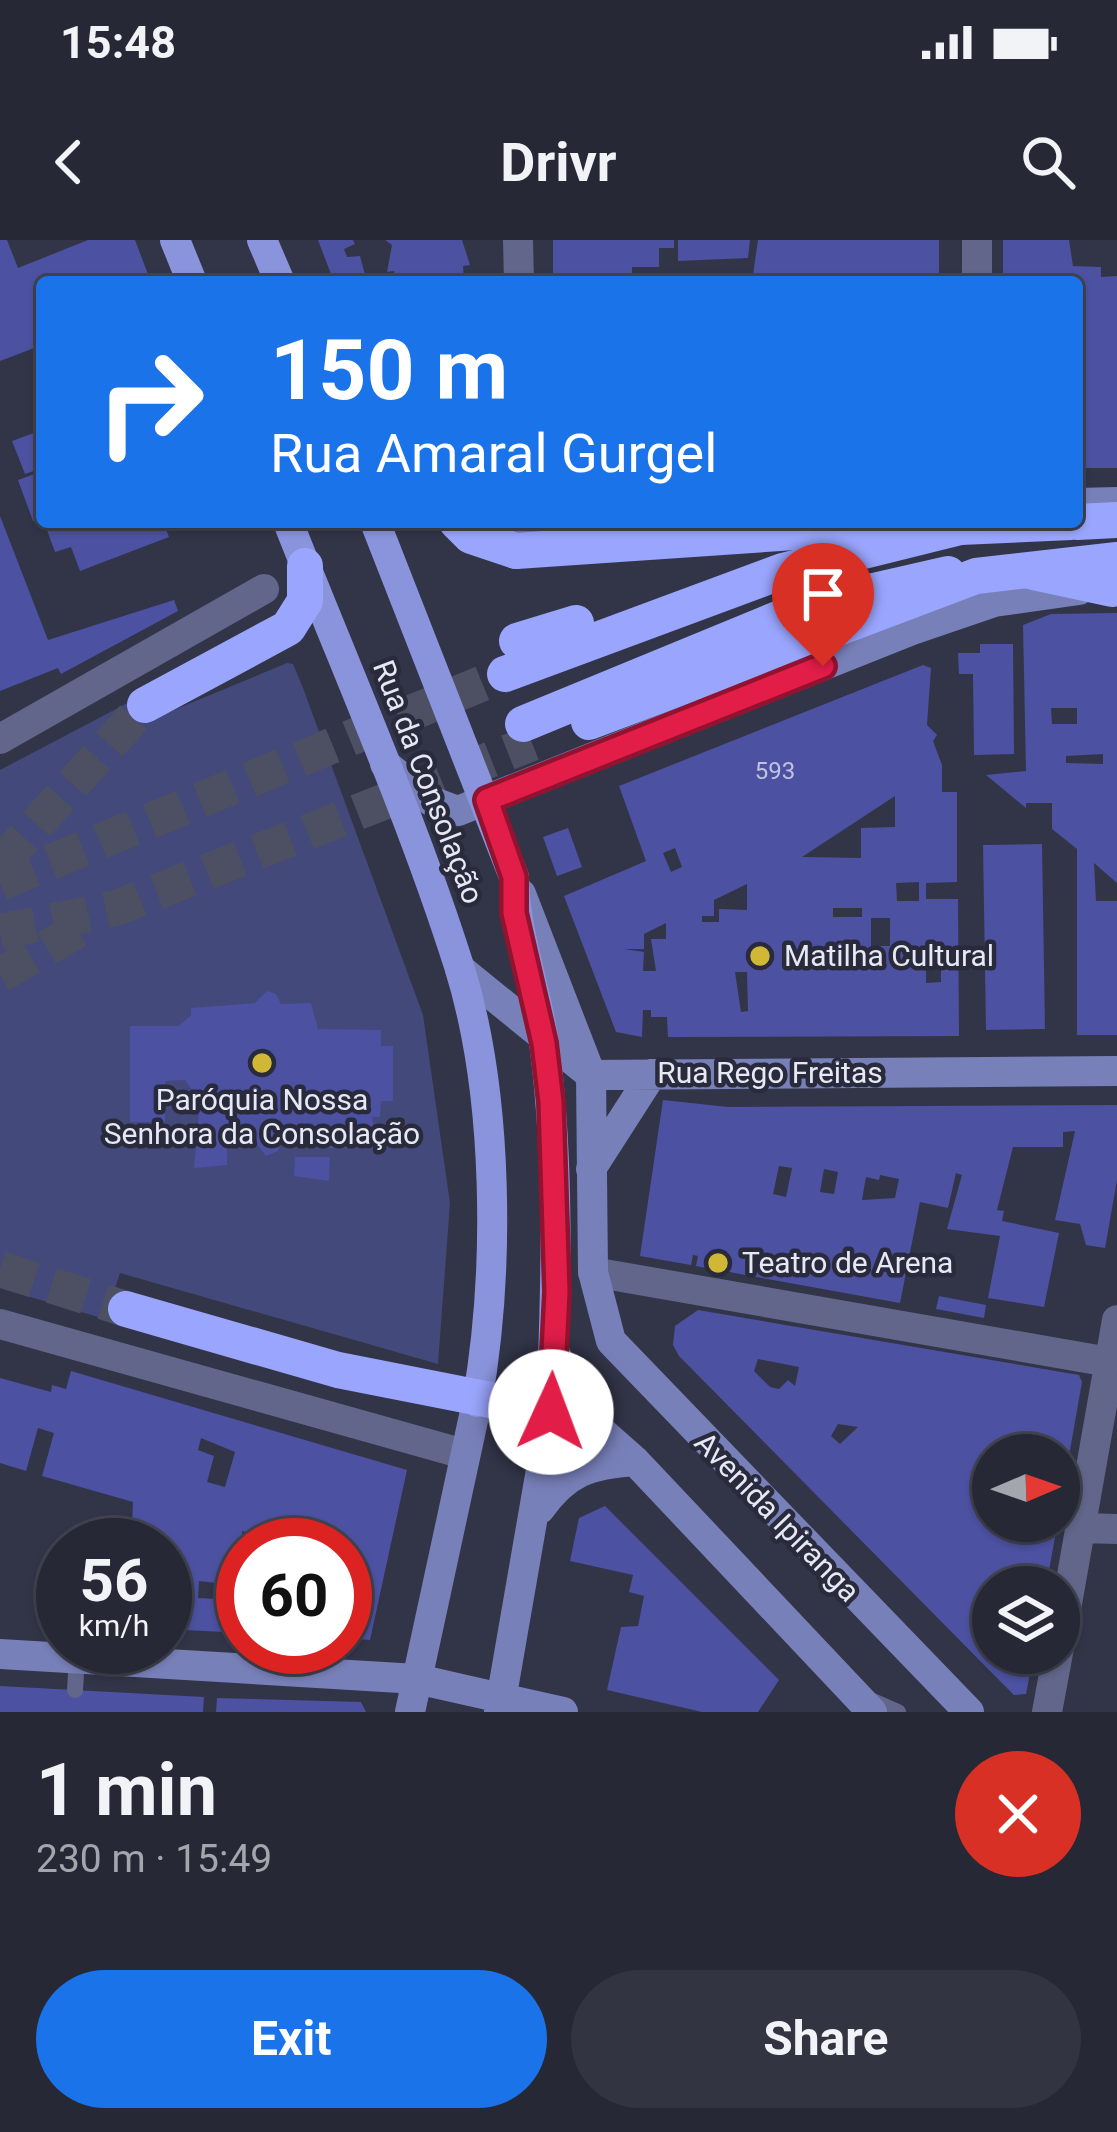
<!DOCTYPE html>
<html lang="en">
<head>
<meta charset="utf-8">
<style>
	:root { --surface:#262836; --page:#323442; --text:#f1f3f6; --muted:#a4a6ad; --line:#424451; --accent:#1a73e8 }
	body { margin:0; font-family:Roboto,sans-serif; background:var(--page); color:var(--text); height:100vh; display:flex; flex-direction:column; font-size:45px; white-space:nowrap }
	* { box-sizing:border-box; margin:0 }
	p { font-size:39px; color:var(--muted) }
	.icon { flex:none; width:66px; height:66px; fill:none; stroke:currentColor; stroke-width:2; stroke-linecap:round; stroke-linejoin:round }
	.map { position:relative; height:1472px; overflow:hidden }
	.drawer { display:flex; flex-direction:column; background:var(--surface); flex:1 }
	.drawer>* { flex:none }
	.hud { position:absolute; left:36px; top:36px; width:1047px; height:252px; border-radius:12px; box-shadow:0 3px 9px #0004,0 0 0 3px var(--line); background:#1a73e8; color:#fff; overflow:hidden }
	.needle { width:78px; rotate:88deg }
	.tools { position:absolute; left:972px; top:1194px; display:grid; gap:24px }
	.tools a { display:grid; place-items:center; width:108px; height:108px; border-radius:50%; background:var(--surface); box-shadow:0 3px 9px #0004,0 0 0 3px var(--line); font-size:60px }
	.speed { position:absolute; left:36px; top:1278px; display:flex; gap:24px; font-size:60px; font-weight:700; text-align:center }
	.speed>* { display:grid; place-content:center; width:156px; height:156px; border-radius:50%; background:var(--surface); box-shadow:0 3px 9px #0004,0 0 0 3px var(--line); line-height:1 }
	.speed small { font-size:30px; font-weight:400 }
	.speed .limit { border:18px solid #d22; background:#fff; color:#111 }
	.pin { position:absolute; display:grid; place-items:center; width:102px; height:102px; color:#fff; margin:-123px -51px; border-radius:50% 50% 50% 0; rotate:-45deg; box-shadow:0 0 12px #0007 }
	.pin .icon { rotate:45deg }
	.me { position:absolute; width:132px; margin:-66px; rotate:2deg; stroke-linejoin:round; filter:drop-shadow(0 0 9px #0008) }
	.turn { display:flex; align-items:center; gap:42px; height:252px; padding:0 36px; font-size:54px }
	.turn .icon { width:156px; height:156px; stroke-width:2.5 }
	.turn b { display:block; font-size:84px; line-height:102px }
	.round { display:grid; place-items:center; flex:none; width:126px; height:126px; border-radius:63px; background:var(--page) }
	.headline { display:flex; align-items:center; justify-content:space-between; height:204px; padding:0 36px }
	h1 { font-size:72px; font-weight:700; line-height:90px }
	.primary-button { display:flex; gap:24px; margin-top:auto; padding:24px 36px }
	.primary-button a { flex:1; height:138px; border-radius:72px; background:var(--accent); color:#fff; font-size:48px; font-weight:700; line-height:138px; text-align:center }
	.primary-button a+a { background:var(--page); color:var(--text) }
	.status { display:flex; justify-content:space-between; align-items:center; height:84px; padding:0 60px; background:var(--surface); direction:ltr }
	.status svg { height:33px; fill:currentColor }
	header { display:flex; justify-content:space-between; align-items:center; height:156px; padding:0 36px; background:var(--surface); font-size:54px; font-weight:700 }
	.map>svg:first-child { display:block }
	.green { fill:#43497b }
	.building { fill:#4c51a1; fill-rule:evenodd }
	.lines { fill:none; stroke-linecap:round; stroke-linejoin:round }
	.highway-tunnel { stroke:#4d5062; stroke-width:36; stroke-dasharray:36 18; stroke-linecap:butt }
	.lane { stroke:#61668a; stroke-width:16 }
	.street { stroke:#61668a; stroke-width:30 }
	.secondary { stroke:#7880b9; stroke-width:30 }
	.primary { stroke:#8a94dd; stroke-width:30 }
	.highway { stroke:#9aa5fd; stroke-width:36 }
	.highway-bridge { stroke:#9aa5fd; stroke-width:36 }
	.route-casing { stroke:#92132f; stroke-width:30 }
	.route { stroke:#e11d48; stroke-width:21 }
	.poi-dot { fill:#d1b736; stroke:#292b3d; stroke-width:4.5 }
	.labels { text-anchor:middle; stroke-width:9; stroke-linejoin:round; paint-order:stroke }
	.number-label { font-size:24px; fill:#c0c2df }
	.street-label { font-size:30px; fill:#e6e8f4; stroke:#292b3d }
	.poi-label { font-size:30px; fill:#e6e8f4; stroke:#292b3d; text-anchor:start }
</style>
</head>
<body>
<div class="status"><b>15:48</b><svg viewBox="0 0 49 12"><path d="M0 12V9h3v3zM5 12V6h3v6zM10 12V3h3v9zM15 12V0h3v12zM26 1h20v11H26zM47 4h2v5h-2z"/></svg></div>
<header><svg class="icon" aria-label="back" viewBox="0 0 24 24"><path d="M15 5l-7 7 7 7"/></svg>Drivr<svg class="icon" aria-label="search" viewBox="0 0 24 24"><circle cx="10" cy="10" r="6"/><path d="M15 15l6 6"/></svg></header>
<div class="map">
<svg width="1117" height="1472" viewBox="0 0 1117 1472">
	<rect width="100%" height="100%" fill="#323548"/>
	<!-- green -->
	<path class="green" d="M287 423 293 424 303 448 423 775 450 963 438 1124 120 1033 105 1079 0 1048V530L137 458 145 482Z"/>
	<!-- building -->
	<path class="building" d="M0 0H7L18 28 88 0H135L151 42H42V105L0 121Z
		M318 0H353L355 4 344 9 347 17 360 16 367 42H334Z
		M385 0H462L470 25 463 26 464 40 395 42 394 31 387 32 392 5Z
		M553 0H674V8H659V27H632V38L553 40Z
		M678 0H750L748 18 678 21Z
		M758 0H939V42H752Z
		M1003 0H1069L1073 26 1101 27V37L1117 36V228H1077V42H1003Z
		M42 190V228L25 234 12 201Z
		M40 232 42 277 33 281 18 240Z
		M0 276 48 400 174 360 178 371 61 434 58 428 0 451Z
		M44 282H163L169 297 80 331 71 307 55 312Z
		M1117 373V643L1094 623 1096 661H1117V795H1077V609L1052 589V563H1026V568L986 535 1026 531 1023 385 1051 374ZM1051 468H1077V484H1052ZM1103 514V524L1066 523V516Z
		M980 404H1013L1014 514 974 515 973 434H959L958 413H980Z
		M923 425 931 428 927 485 937 495 933 501 942 525V552H957V642L926 643V659H958L959 796 668 797 667 777H651V770H643L642 797 616 792 564 656 646 621 619 546ZM895 556V587L861 588V618L802 617ZM675 608 682 627 671 632 663 613ZM919 642V661H897L896 643ZM747 644V670L719 669V682H702V676H714V660ZM833 668H862V677H833ZM871 678H890V706H871ZM666 683V699H651L656 731H643L644 712 624 709H644V694ZM926 713H941V742L926 743ZM735 732H747L748 771 741 772Z
		M568 588 582 627 557 636 543 597Z
		M1042 604 1045 789 986 790 983 605Z
		M267 751 276 754 281 764 311 763 318 789 381 790V806H393V861H381L380 877H372L377 903 372 908H311V902L281 901 278 911 266 916 255 902H227V925L194 928 200 861 185 840 165 841V882H130V786H179L191 775V768L255 763Z
		M663 860 728 867 1117 865V940L1105 1008 1086 1005 1080 984 1055 980 1075 891 1063 892V907H1013L997 970 1004 971 1002 981 1059 993 1044 1067 988 1058 1000 996 947 989 962 935 956 933 948 968 920 962 900 1063 696 1026 698 1016 693 1015 691 1025 640 1016ZM779 926 792 928 786 957 773 954ZM824 929 838 932 834 954 820 952ZM880 935 899 939 895 958 862 960 866 937 879 940Z
		M295 917H330L329 941 294 936Z
		M939 1056 986 1065 984 1078 936 1069Z
		M698 1070 1079 1135 1082 1142 1061 1261 1059 1215H993V1281H1058L1046 1347H993V1413H1034L1026 1454 1014 1455 999 1440 679 1116 673 1105 675 1086ZM758 1119 799 1127 795 1146 788 1140 779 1149 770 1147 754 1131ZM838 1184 858 1187 840 1204 831 1196Z
		M71 1131 407 1230 370 1400 345 1398V1305H254L256 1294 242 1291 243 1393 165 1389V1356L174 1357 175 1340H165V1305H131L133 1262 42 1236 54 1193 38 1188 26 1231 0 1223V1138L51 1152 52 1145 66 1149ZM201 1198 235 1212 225 1247 207 1242 214 1216 198 1210ZM199 1341 217 1343V1359L198 1358Z
		M605 1266 779 1440 758 1472H702L607 1450 621 1387 638 1386 644 1356 629 1352 633 1335 570 1321 579 1278Z
		M0 1446 204 1457 203 1472H0Z
		M217 1458 361 1462 366 1472H216Z"/>
	<g class="lines">
		<!-- highway-tunnel -->
		<path class="highway-tunnel" d="M0 624 145 465
			M0 643 505 434
			M0 692 116 668 532 503
			M0 735 90 683
			M0 1029 126 1069"/>
		<!-- lane -->
		<path class="lane" d="M75 1450 77 1418
			M866 1458 898 1472"/>
		<!-- street -->
		<path class="street" d="M518 0 519 42
			M977 0V42
			M0 499 264 349
			M593 1032 1109 1122
			M0 1084 464 1214
			M1081 1288 1117 1289
			M1059 1409 1117 1080
			M1047 1472 1058 1413"/>
		<!-- secondary -->
		<path class="secondary" d="M1077 263 1117 262
			M517 282 551 287 646 285
			M385 524 431 561 458 571 912 390 994 362 1079 350
			M521 654 591 835 593 1032 611 1101 969 1472
			M460 729 591 835 1117 831
			M591 929 652 834
			M554 1111 584 1176 635 1221 872 1472
			M540 1269C566 1232 590 1224 635 1221
			M0 1414 417 1439 563 1472
			M410 1472 477 1162
			M499 1472 551 1172"/>
		<!-- primary -->
		<path class="primary" d="M175 0 192 42
			M262 0 280 42
			M288 282C346 429 411 575 459 726 499 854 500 1031 477 1162
			M375 282 514 637C515 697 538 751 545 810 560 930 556 1052 551 1172"/>
		<!-- highway -->
		<path class="highway" d="M457 282 471 296 516 311
			M1077 282 1117 280
			M1033 332 1112 349
			M517 401 576 383
			M505 434 783 331 960 287 1071 282
			M145 465 288 388 305 361V326
			M523 484 812 365 948 334
			M126 1069 338 1130 551 1172"/>
		<!-- highway-bridge -->
		<path class="highway-bridge" d="M516 311 869 287H960
			M589 482 976 336 1117 320"/>
	</g>
	<g class="lines">
		<defs>
			<path id="route" d="M551 1172 557 1052 551 862 544 803 514 673V637L487 560 823 426"/>
		</defs>
		<!-- route casing -->
		<use href="#route" class="route-casing"/>
		<!-- route -->
		<use href="#route" class="route"/>
	</g>
	<!-- markers -->
	<g class="poi-dot">
		<circle cx="760" cy="716" r="12"/>
		<circle cx="262" cy="823" r="12"/>
		<circle cx="718" cy="1023" r="12"/>
	</g>
	<g class="labels">
		<!-- number labels -->
		<g class="number-label">
			<text x="775" y="539">593</text>
		</g>
		<!-- street labels -->
		<g class="street-label">
			<text transform="translate(428 542) rotate(69)" y="10">Rua da Consolação</text>
			<text x="770" y="843">Rua Rego Freitas</text>
			<text transform="translate(777 1277) rotate(46)" y="10">Avenida Ipiranga</text>
		</g>
		<!-- poi labels -->
		<g class="poi-label">
			<text x="784" y="726">Matilha Cultural</text>
			<text x="262" y="870" text-anchor="middle">Paróquia Nossa<tspan x="262" dy="34">Senhora da Consolação</tspan></text>
			<text x="742" y="1033">Teatro de Arena</text>
		</g>
	</g>
</svg>
<div class="tools">
<a><svg class="needle" viewBox="-14 -14 28 28"><path d="M0-13l5 13h-10z" fill="#e53935"/><path d="M0 13l5-13h-10z" fill="#a4a6ad"/></svg></a>
<a><svg class="icon" aria-label="layers" viewBox="0 0 24 24"><path d="M12 4l9 5-9 5-9-5zM3 14l9 5 9-5"/></svg></a>
</div>
<div class="speed"><div>56<small>km/h</small></div><div class="limit">60</div></div>
<div class="pin" style="left:823px;top:426px;background:#d93025"><svg class="icon" aria-label="arrive" viewBox="0 0 24 24"><path d="M6 21V4h12l-3 4 3 4H6"/></svg></div>
<svg class="me" style="left:551px;top:1172px" viewBox="-20 -20 40 40"><circle r="19" fill="#fff"/><path d="M0-13L10 11 0 6-10 11z" fill="#e11d48"/></svg>
<div class="hud">
<div class="turn"><svg class="icon" aria-label="right" viewBox="0 0 24 24"><path d="M7 20v-9h11M14 6l5 5-5 5"/></svg><div><b>150 m</b>Rua Amaral Gurgel</div></div>
</div>
</div>
<section class="drawer">
<div class="headline"><div><h1>1 min</h1><p>230 m · 15:49</p></div><a class="round" style="background:#d93025;color:#fff"><svg class="icon" aria-label="close" viewBox="0 0 24 24"><path d="M6 6l12 12M18 6L6 18"/></svg></a></div>
<div class="primary-button"><a>Exit</a><a>Share</a></div>
</section>
</body>
</html>
